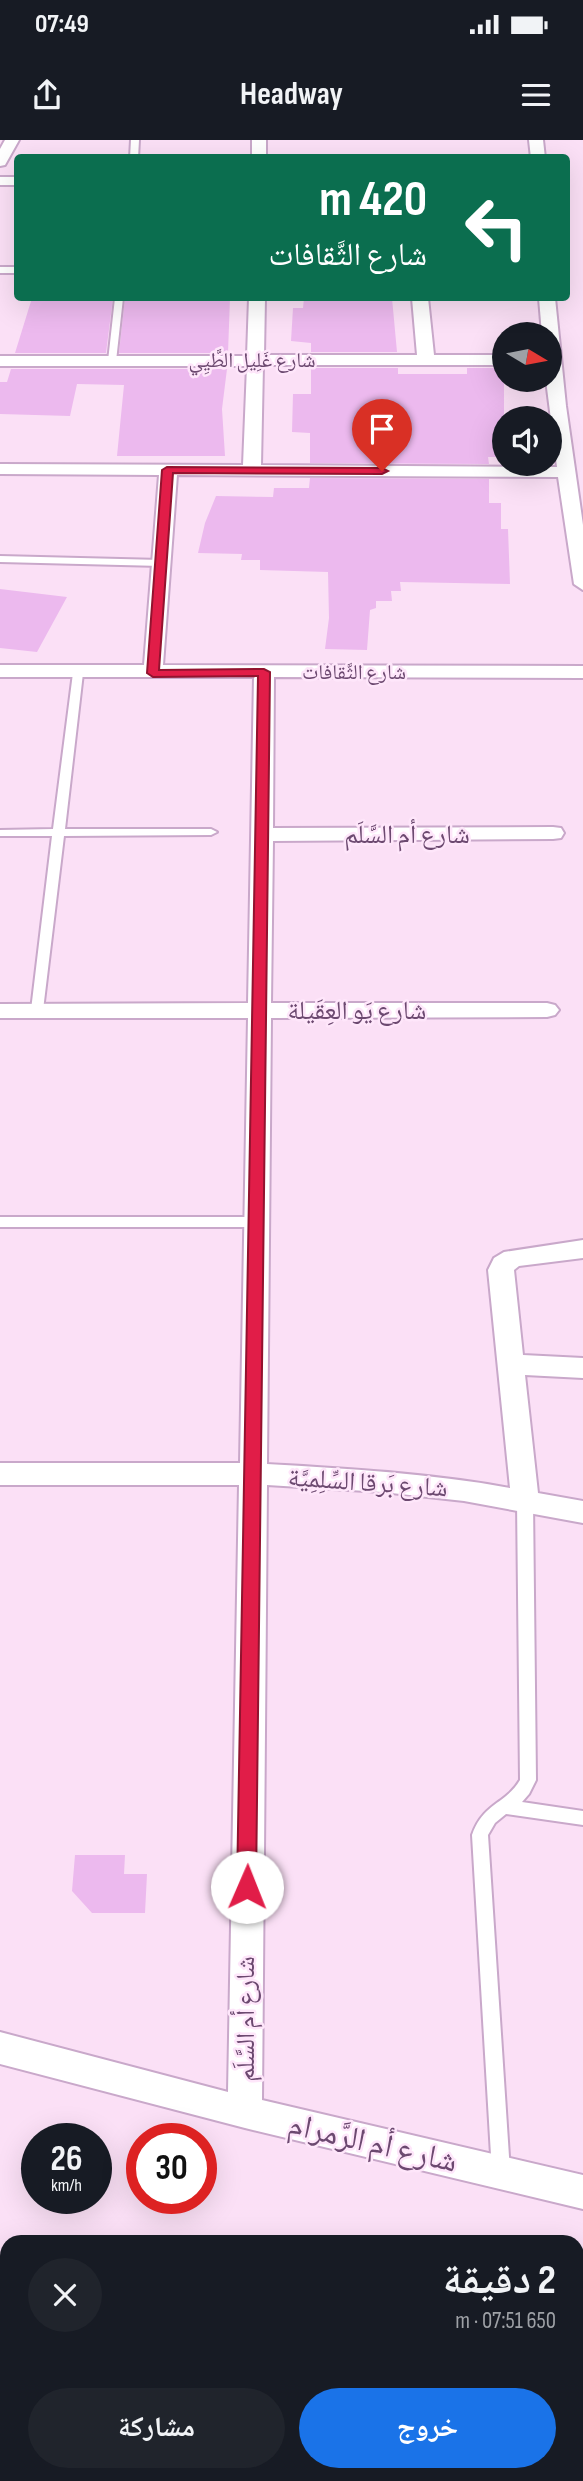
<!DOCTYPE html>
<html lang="ar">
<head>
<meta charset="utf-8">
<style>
	:root { --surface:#171b24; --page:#20242c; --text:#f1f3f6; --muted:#9ea1a6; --accent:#1a73e8 }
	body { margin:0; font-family:"Sofia Sans Condensed","Noto Naskh Arabic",sans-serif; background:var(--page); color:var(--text); direction:rtl; height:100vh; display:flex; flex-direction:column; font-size:26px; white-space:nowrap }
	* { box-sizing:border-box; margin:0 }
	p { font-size:23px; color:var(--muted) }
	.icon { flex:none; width:38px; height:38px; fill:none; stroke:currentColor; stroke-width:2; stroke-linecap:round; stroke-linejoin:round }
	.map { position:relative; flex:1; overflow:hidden; direction:ltr }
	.panel { position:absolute; left:0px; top:2095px; width:584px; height:247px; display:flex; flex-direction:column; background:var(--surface); border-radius:21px 21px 0 0; box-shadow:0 7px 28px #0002; direction:rtl }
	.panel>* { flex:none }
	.guide { position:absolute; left:14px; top:14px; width:556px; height:147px; border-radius:7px; box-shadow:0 7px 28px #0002; direction:rtl; background:#0b6e4f; color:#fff; overflow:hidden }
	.needle { width:46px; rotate:100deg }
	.controls { position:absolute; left:492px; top:182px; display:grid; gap:14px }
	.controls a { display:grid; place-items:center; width:70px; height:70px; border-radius:50%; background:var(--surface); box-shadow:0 7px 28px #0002; font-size:35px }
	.speed { position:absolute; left:21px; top:1983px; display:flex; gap:14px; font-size:35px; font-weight:700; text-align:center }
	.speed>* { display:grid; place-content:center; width:91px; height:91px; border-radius:50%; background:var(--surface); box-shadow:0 7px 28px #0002; line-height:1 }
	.speed small { font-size:18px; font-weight:400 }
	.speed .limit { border:10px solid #d22; background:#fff; color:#111 }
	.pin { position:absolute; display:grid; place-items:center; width:60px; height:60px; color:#fff; margin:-72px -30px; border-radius:50% 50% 50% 0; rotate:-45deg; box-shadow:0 0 7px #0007 }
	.pin .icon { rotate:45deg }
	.me { position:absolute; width:77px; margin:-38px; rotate:1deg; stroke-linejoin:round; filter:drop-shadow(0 0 5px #0008) }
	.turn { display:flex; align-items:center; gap:24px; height:147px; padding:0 28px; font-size:32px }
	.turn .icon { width:91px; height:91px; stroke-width:2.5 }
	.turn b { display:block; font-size:49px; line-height:60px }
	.round { display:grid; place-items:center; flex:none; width:74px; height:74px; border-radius:37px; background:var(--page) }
	.overview { display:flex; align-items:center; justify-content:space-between; height:119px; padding:0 28px }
	h1 { font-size:42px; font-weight:700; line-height:52px }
	.primary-button { display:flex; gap:14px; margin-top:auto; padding:14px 28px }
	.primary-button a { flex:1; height:80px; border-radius:42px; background:var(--accent); color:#fff; font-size:28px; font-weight:700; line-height:80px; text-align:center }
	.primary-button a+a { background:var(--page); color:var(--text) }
	.status { display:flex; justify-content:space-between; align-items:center; height:49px; padding:0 35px; background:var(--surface); direction:ltr }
	.status svg { height:19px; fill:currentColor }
	header { display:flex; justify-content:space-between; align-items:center; height:91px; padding:0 28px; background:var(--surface); font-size:32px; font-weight:700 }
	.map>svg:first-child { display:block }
	.building { fill:#ecb9ee }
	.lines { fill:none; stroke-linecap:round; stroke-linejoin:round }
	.service-casing { stroke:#c9a8ca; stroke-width:4 }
	.minor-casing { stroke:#c9a8ca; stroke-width:4 }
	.service { fill:#fff; fill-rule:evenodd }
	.minor { fill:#fff; fill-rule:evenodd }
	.route { fill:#e11d48; stroke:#92132f; stroke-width:2 }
	.labels { text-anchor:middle; stroke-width:5; stroke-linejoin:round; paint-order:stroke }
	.far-street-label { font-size:21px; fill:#6c4970; stroke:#fee6fa }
	.street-label { font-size:26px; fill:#6c4970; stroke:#fee6fa }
	.near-street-label { font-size:32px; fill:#6c4970; stroke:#fee6fa }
</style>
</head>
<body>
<div class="status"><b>07:49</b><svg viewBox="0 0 49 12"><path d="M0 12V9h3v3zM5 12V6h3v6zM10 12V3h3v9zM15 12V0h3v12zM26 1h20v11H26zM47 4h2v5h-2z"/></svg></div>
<header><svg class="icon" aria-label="menu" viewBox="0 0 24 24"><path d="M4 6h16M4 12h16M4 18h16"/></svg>Headway<svg class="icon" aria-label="share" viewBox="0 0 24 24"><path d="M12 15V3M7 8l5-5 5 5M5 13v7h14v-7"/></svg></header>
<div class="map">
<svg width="583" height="2341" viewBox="0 0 583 2341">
	<rect width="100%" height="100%" fill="#fbe0f6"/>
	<!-- building -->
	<path class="building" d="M32 158H113L106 213H15Z
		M125 158H230L228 213H119Z
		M304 158H392L397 212H311V203L291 201 293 168H303Z
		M311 228H398V234H467V228H504V317H488L489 324 310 323V293L292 292 293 254H311Z
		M11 229H227L222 269 225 316H117L124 245 77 244 70 276 0 274V242H7Z
		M310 338 489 339V363H501V389H508L510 444 400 442 401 451H391L392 461H376V468L370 470 367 510 325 509 329 478 328 432 260 430V420H241L242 414 198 413 205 383 216 356 273 357 274 348H309Z
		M0 449 67 457 37 512 0 508Z
		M75 1715H125L124 1734H147L145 1773H92L72 1751Z"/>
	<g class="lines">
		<defs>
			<path id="service" d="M131 0H139L138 18H130Z
				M0 127H18V133H0Z
				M115 158H123L116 221 112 224 108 221Z
				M0 416 161 420 166 423 161 426 0 422Z
				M78 530 83 533 65 689H211L217 692 211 695 64 696 43 870 37 874 31 870 52 696H0V690L53 689 73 533Z
				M0 1077H256L263 1082 256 1087H0Z
				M525 1355 530 1357 533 1361 536 1640 529 1654 522 1662 583 1671V1685L506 1674 495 1683 488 1695 510 2032 508 2038 501 2041 494 2038 492 2032 472 1695C483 1663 506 1664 520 1640L517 1361 520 1357Z"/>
			<path id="minor" d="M5 0H19L5 25 0 26V9Z
				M252 0H266V18H252Z
				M529 0H543L545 18H531Z
				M0 37H18V45H0Z
				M249 158H265L264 215H417L412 158H428L434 215H504V225H263L261 325 557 327 546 240H550V194H542L539 158H555L566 266 583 385V450L574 444 558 337 177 335 163 525 583 526V538L274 537 273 688 553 687 561 688 564 693 561 698 553 699 273 701 271 863H547L555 865 559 870 555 875 547 877 271 878 267 1324C349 1329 429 1333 510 1348L488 1130 494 1118 504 1112 583 1100V1118L519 1126 514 1130 523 1215 583 1218V1238L525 1235 538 1353 583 1361V1383L464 1361 382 1352 267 1345 262 1960 583 2035V2069L245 1988 0 1924V1892L228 1952 239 1345H0V1323H240L248 878H0V864L248 863 254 537H0V525H144L159 335 0 334V324L243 325 247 226H0V216H247Z"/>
		</defs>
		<!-- service casing -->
		<use href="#service" class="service-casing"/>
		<!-- minor casing -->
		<use href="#minor" class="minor-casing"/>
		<!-- service -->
		<use href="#service" class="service"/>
		<!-- minor -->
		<use href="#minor" class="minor"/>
	</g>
	<!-- route -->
	<path class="route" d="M167 327 382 328 388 331 382 334 173 333 159 530 264 529 270 532 256 1747 254 1753 247 1756 240 1753 237 1747 258 536 153 537 147 533 162 330Z"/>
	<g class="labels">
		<!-- far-street labels -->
		<g class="far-street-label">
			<text x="252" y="227">شارع غَلِيل الطَّيِي</text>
			<text x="354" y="539">شارع الثَّقافات</text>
		</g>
		<!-- street labels -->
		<g class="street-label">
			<text x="407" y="703">شارع أم السَّلَم</text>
			<text x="357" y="879">شارع يَو العِقَيلة</text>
			<text transform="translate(368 1342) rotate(4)" y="9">شارع بَرقا السِّلِمِيَّة</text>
			<text transform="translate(245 1879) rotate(-90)" y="9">شارع أم السَّلَم</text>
		</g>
		<!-- near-street labels -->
		<g class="near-street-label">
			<text transform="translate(373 2002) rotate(13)" y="11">شارع أم الرَّمرام</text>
		</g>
	</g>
</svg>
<div class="controls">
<a><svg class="needle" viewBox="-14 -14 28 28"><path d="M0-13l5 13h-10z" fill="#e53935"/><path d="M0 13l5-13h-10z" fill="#9ea1a6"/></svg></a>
<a><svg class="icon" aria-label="sound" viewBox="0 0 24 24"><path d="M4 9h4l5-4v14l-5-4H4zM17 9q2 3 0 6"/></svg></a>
</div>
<div class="speed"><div>26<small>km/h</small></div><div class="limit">30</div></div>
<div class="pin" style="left:382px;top:331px;background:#d93025"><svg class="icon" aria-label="arrive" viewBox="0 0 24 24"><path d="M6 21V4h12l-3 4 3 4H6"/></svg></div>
<svg class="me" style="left:247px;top:1747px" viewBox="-20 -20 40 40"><circle r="19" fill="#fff"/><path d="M0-13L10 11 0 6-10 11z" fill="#e11d48"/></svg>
<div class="guide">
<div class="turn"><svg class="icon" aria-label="left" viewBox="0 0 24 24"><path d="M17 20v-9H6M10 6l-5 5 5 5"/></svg><div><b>420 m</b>شارع الثَّقافات</div></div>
</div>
<section class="panel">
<div class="overview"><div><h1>2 دقيقة</h1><p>650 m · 07:51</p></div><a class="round"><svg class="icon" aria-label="close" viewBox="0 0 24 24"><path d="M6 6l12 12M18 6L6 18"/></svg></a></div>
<div class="primary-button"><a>خروج</a><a>مشاركة</a></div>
</section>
</div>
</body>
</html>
